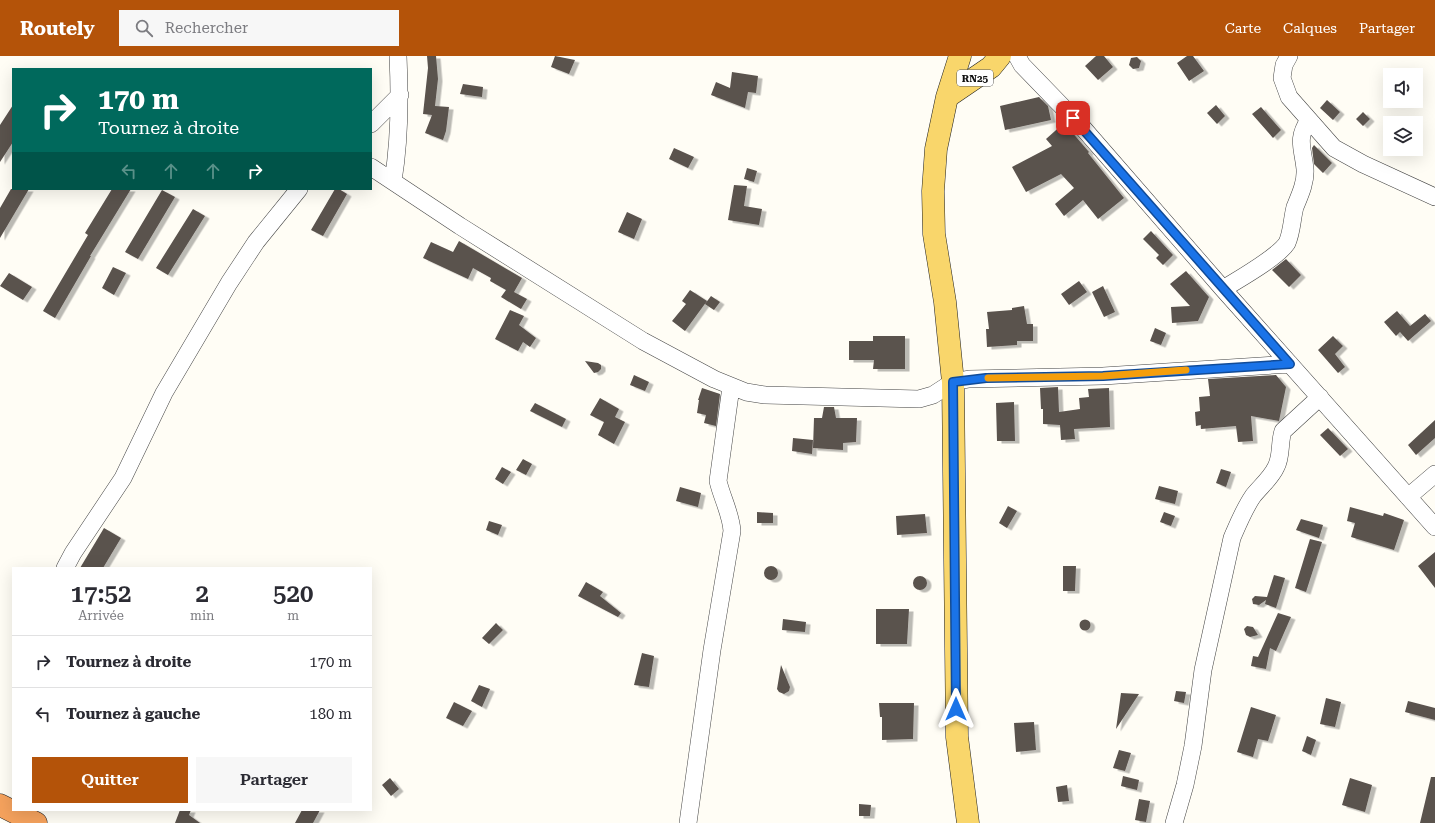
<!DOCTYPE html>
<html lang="fr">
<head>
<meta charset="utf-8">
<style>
	:root { --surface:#fff; --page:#f7f7f7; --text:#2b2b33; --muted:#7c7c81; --line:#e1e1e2; --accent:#b45309 }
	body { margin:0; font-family:"Roboto Serif",serif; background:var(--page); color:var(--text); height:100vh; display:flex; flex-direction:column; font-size:15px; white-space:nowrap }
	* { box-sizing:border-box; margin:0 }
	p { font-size:13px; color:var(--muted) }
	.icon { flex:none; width:22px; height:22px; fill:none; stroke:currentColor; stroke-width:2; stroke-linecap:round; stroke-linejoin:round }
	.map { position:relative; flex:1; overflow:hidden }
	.panel { position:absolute; left:12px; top:511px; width:360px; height:244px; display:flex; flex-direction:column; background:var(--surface); border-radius:0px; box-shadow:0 4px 16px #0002 }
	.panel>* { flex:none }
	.top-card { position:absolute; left:12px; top:12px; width:360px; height:122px; border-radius:0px; box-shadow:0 4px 16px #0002; background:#00695c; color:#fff; overflow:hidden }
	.tools { position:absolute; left:1383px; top:12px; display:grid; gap:8px }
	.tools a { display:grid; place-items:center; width:40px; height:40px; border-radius:0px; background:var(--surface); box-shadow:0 4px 16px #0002; font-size:20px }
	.pin { position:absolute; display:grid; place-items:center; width:34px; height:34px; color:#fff; margin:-17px; border-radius:8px; box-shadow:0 2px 6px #0006 }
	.me { position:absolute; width:44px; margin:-22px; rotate:0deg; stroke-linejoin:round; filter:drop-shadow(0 0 3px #0008) }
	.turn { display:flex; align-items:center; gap:14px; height:84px; padding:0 20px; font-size:18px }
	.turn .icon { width:52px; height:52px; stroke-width:2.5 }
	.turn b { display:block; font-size:28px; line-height:34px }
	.lanes { display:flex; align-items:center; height:38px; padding:0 20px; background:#0003; justify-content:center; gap:20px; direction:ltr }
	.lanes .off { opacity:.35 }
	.eta { display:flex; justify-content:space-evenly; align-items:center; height:68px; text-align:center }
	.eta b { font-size:24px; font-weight:600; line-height:28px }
	.primary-button { display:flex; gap:8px; margin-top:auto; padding:8px 20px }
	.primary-button a { flex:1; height:46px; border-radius:0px; background:var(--accent); color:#fff; font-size:16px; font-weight:600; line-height:46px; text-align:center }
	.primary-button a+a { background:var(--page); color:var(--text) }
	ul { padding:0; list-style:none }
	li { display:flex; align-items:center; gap:12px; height:52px; padding:0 20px; border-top:1px solid var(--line) }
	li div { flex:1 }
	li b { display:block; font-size:15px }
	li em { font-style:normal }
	header { display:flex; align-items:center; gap:24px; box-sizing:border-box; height:56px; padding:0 20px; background:var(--accent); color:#fff }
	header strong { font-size:19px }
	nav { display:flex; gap:22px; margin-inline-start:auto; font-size:14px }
	.search { width:280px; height:36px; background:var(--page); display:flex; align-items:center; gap:10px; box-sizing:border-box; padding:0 14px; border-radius:0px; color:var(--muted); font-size:15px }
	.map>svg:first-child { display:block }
	.building { fill:#5a524d; filter:url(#shadow) }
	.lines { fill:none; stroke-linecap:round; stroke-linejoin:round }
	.minor-casing { stroke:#444; stroke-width:18 }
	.major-casing { stroke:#222; stroke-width:23 }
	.highway-casing { stroke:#222; stroke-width:23 }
	.minor { stroke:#fff; stroke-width:17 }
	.major { stroke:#f9d66b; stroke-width:22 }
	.highway { stroke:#f5a25d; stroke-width:22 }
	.route-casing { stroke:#114b97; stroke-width:10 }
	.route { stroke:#1a73e8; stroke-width:7 }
	.slow { stroke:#f59e0b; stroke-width:7 }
	.labels { text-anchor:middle; stroke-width:4; stroke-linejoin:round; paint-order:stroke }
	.shield { fill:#fff; stroke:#585858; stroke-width:1 }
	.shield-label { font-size:10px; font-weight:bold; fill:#111 }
</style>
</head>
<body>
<header>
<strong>Routely</strong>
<div class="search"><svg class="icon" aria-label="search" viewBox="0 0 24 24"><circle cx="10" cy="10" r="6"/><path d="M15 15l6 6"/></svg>Rechercher</div>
<nav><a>Carte</a><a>Calques</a><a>Partager</a></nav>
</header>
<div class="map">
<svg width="1435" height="767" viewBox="0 0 1435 767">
	<defs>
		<filter id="shadow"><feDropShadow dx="4.5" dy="2.5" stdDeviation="0" flood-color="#0004"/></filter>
	</defs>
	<rect width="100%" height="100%" fill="#fffdf5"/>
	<!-- building -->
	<path class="building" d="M427 0H436L438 23 435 50 449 51 446 75 443 84 425 77 432 59 423 58 428 12Z
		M555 0 575 4 569 18 551 11Z
		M1096 0H1104L1113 11 1098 24 1085 10Z
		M1187 0H1193L1204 15 1189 25 1177 7Z
		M1137 1 1141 5 1139 12 1133 13 1129 9 1131 2Z
		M732 16 758 20 756 37 748 36 745 52 711 39 716 26 730 32Z
		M463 28 483 31 482 41 460 38Z
		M1039 41 1048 50 1051 64 1005 74 1000 50Z
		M1327 44 1340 56 1333 64 1320 52Z
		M13 49V86L0 106V69Z
		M1216 49 1225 60 1217 68 1207 57Z
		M1261 51 1281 74 1273 82 1252 58Z
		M1363 56 1370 63 1363 70 1356 63Z
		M1064 67 1089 96 1088 97 1124 142 1098 163 1083 144 1064 160 1055 148 1074 132 1061 118 1026 136 1012 111 1052 90 1046 83Z
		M1314 89 1332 107 1323 117 1314 108 1312 92Z
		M674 92 694 101 688 112 669 103Z
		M747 112 757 115 754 126 744 123Z
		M734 129 747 130 744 150 762 153 759 169 728 164Z
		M11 133H29L0 182V152Z
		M112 133H131L90 200H91L55 262 43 255 88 179 85 177Z
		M335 133H339L347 138 323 180 311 174Z
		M162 134 175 141 138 203 125 196Z
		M193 153 205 160 168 219 156 212Z
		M627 156 642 163 634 183 618 176Z
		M1151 175 1173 199 1163 209 1156 202 1159 199 1143 183Z
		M459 185 522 222 514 236 527 243 521 253 501 241 506 234 490 225 491 222 473 212 468 223 423 202 431 186 453 196Z
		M1286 203 1301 219 1289 231 1272 214Z
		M113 211 126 217 114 239 102 232Z
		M1186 215 1209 241 1198 265 1172 267 1171 251 1190 250 1170 228Z
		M9 217 32 231 23 244 0 230Z
		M1079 225 1087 236 1069 249 1061 238Z
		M1103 230 1115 256 1104 261 1092 236Z
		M690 234 707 245 685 275 672 265 686 248 682 245Z
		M711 240 720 246 714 254 705 248Z
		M1024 250 1027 268H1033V285H1017V289L987 291 986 273H989L987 256 1012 254V252Z
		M510 254 524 260 519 269 536 282 530 291 523 286 518 295 495 283Z
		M1397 255 1410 270 1425 258 1431 265 1408 285 1400 276 1396 280 1384 266Z
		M1155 272 1166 277 1161 289 1150 285Z
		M873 280H905V313H873L874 304H849V285H873Z
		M1333 280 1343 290 1335 298 1345 311 1338 317 1318 294Z
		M585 305 598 307 601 309V313L598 316 594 317Z
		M634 319 649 326 645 335 630 329Z
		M1276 319 1286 331 1279 365 1251 360 1253 385 1238 386 1236 370 1201 373V369L1196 370 1195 356 1200 355 1199 341 1210 340 1208 323Z
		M1058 331 1059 356 1080 353 1079 342 1089 341 1088 333 1109 332 1110 371 1074 373 1075 383 1061 384 1060 369 1043 368V353H1041L1040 332Z
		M702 332 720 338 716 370 704 367 706 359 697 357 699 344H698Z
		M600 342 619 353 615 361 625 366 614 388 598 379 604 366 590 359Z
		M1014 346 1015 385H997L996 347Z
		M535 347 566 363 562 371 530 355Z
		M824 351H834L836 362H857L856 386 843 387V394L813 392 814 362H822Z
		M1435 364V382L1416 399 1408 389Z
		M1328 372 1348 393 1340 400 1320 379Z
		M793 382 813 384 812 398 792 395Z
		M523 403 532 408 526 419 516 414Z
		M502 411 511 416 503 428 495 423Z
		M1221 413 1231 416 1226 431 1216 427Z
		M1159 430 1178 435 1175 448 1155 443Z
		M680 431 701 437 698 451 676 445Z
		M1008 450 1017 455 1007 472 999 467Z
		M1350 451 1383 460 1384 457 1404 464 1394 494 1351 481 1355 467 1347 465Z
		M757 456 773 457V467H757Z
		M1164 456 1175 460 1171 470 1160 466Z
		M925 458 927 477 897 479 896 460Z
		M1301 463 1323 469 1319 482 1296 474Z
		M489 465 502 469 498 479 486 474Z
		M104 472 121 482 103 512H80Z
		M1310 483 1322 486 1306 536 1295 532Z
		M1435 496V532L1418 510Z
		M1063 510H1076L1075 535H1063Z
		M764 517a7 7 0 1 1 14 0a7 7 0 1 1-14 0Z
		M1274 519 1285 522 1276 552 1265 548 1266 544 1259 549 1253 548 1252 543 1255 540 1267 541Z
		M913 527a7 7 0 1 1 14 0a7 7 0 1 1-14 0Z
		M586 526 603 536 600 540 621 557 618 561 578 540Z
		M876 553H909L907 588H876Z
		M1278 557 1291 561 1276 595 1270 592 1266 613 1251 610 1253 600 1258 601Z
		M783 563 806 566 805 576 782 574Z
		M1079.5 569a5.5 5.5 0 1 1 11 0a5.5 5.5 0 1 1-11 0Z
		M496 567 503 574 489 588 482 582Z
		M1247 570 1253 571 1258 579 1250 581 1246 579 1244 573Z
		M642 597 654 600 649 631 634 629Z
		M781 609 790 631 789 635 784 638 779 636 777 633Z
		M479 629 490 633 482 651 471 645Z
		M1176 635 1186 636 1184 647 1174 645Z
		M1121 637 1139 638 1116 673Z
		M1326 642 1341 646 1335 671 1320 668Z
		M1408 645 1435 652V664L1405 656Z
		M454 646 472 655 463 670 446 662Z
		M879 647H914L913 683 882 684V661H880Z
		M1251 651 1276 659 1268 685 1258 683 1253 701 1237 696Z
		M1034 666 1036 694 1016 696 1014 667Z
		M1307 680 1316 684 1311 699 1302 695Z
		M1119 694 1131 697 1125 715 1113 712Z
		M1123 720 1139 724 1137 734 1121 730Z
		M1431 721H1435V767H1420Z
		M390 722 399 733 391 740 382 729Z
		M1350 722 1372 729 1365 756 1342 749Z
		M1067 729 1069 745 1058 746 1056 731Z
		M1139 743 1150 745 1146 766 1135 764Z
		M859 748 871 749 870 760H859Z
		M180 754H191L189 759 200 767H175Z
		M302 754H320L313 767H295Z"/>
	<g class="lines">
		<defs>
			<path id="minor" d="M1017 0 1022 9 1083 72 1223 233 1435 471
				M1289 0 1284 9 1282 22 1289 41 1334 92 1363 108 1435 141
				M371 68 400 39
				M371 111 460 170 643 285 714 323 746 336 765 339 919 343 933 339 953 326 969 323 1103 320 1290 308
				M393 125C400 83 400 42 398 0
				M1223 233C1239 223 1277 202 1287 187 1292 176 1292 162 1295 151 1300 139 1306 126 1305 113 1303 92 1296 83 1309 64
				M1408 441 1435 418
				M65 512 73 497 123 422 164 337 229 227 256 186 299 133
				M688 767 712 594 732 475C731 458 722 442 718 425L731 331
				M1174 767 1185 729 1193 690 1203 614 1232 482C1238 468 1244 453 1253 440 1260 431 1271 422 1276 411 1282 400 1279 387 1283 375L1320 341"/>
			<path id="major" d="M960 0 947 41 936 93 933 135 934 178 945 246 953 326 957 681 968 767
				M947 41 991 11 1000 0"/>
			<path id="highway" d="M0 749 36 767"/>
		</defs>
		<!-- minor casing -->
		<use href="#minor" class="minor-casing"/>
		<!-- major casing -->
		<use href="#major" class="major-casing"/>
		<!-- highway casing -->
		<use href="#highway" class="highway-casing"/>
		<!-- minor -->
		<use href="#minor" class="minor"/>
		<!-- major -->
		<use href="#major" class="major"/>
		<!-- highway -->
		<use href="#highway" class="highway"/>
	</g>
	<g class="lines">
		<defs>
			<path id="route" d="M956 653 953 326 986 322 1103 320 1290 308 1073 62"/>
		</defs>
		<!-- route casing -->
		<use href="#route" class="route-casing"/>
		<!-- route -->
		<use href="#route" class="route"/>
		<!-- slow -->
		<path class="slow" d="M988 322 1103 320 1186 314"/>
	</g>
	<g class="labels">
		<!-- shield labels -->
		<rect class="shield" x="957" y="14" width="36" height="16" rx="3"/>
		<g class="shield-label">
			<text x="975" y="26">RN25</text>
		</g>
	</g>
</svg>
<div class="tools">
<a><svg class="icon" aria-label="sound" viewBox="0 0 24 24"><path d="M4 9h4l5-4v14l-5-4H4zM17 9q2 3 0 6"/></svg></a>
<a><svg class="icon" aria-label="layers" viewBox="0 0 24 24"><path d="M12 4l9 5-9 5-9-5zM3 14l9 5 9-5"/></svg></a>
</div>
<div class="pin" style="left:1073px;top:62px;background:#d93025"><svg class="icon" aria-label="arrive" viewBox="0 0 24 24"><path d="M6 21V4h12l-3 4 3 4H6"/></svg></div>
<svg class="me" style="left:956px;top:653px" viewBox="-20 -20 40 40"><path d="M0-17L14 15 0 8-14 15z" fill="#1a73e8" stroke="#fff" stroke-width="4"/></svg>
<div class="top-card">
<div class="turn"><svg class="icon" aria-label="right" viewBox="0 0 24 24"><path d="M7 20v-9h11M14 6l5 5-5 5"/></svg><div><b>170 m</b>Tournez à droite</div></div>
<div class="lanes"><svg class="icon off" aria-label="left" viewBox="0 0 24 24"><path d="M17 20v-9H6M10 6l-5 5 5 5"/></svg><svg class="icon off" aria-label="ahead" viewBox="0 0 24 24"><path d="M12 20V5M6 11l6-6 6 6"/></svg><svg class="icon off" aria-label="ahead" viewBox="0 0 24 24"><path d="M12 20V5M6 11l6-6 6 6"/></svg><svg class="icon" aria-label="right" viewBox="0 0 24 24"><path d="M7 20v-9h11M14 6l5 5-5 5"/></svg></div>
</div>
<section class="panel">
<div class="eta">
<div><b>17:52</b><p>Arrivée</p></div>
<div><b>2</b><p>min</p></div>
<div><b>520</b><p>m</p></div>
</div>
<ul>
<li><svg class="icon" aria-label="right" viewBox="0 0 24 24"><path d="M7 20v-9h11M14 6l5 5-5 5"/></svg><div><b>Tournez à droite</b></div><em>170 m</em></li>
<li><svg class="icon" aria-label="left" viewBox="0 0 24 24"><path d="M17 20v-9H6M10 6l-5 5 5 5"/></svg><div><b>Tournez à gauche</b></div><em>180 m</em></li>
</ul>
<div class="primary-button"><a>Quitter</a><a>Partager</a></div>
</section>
</div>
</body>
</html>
